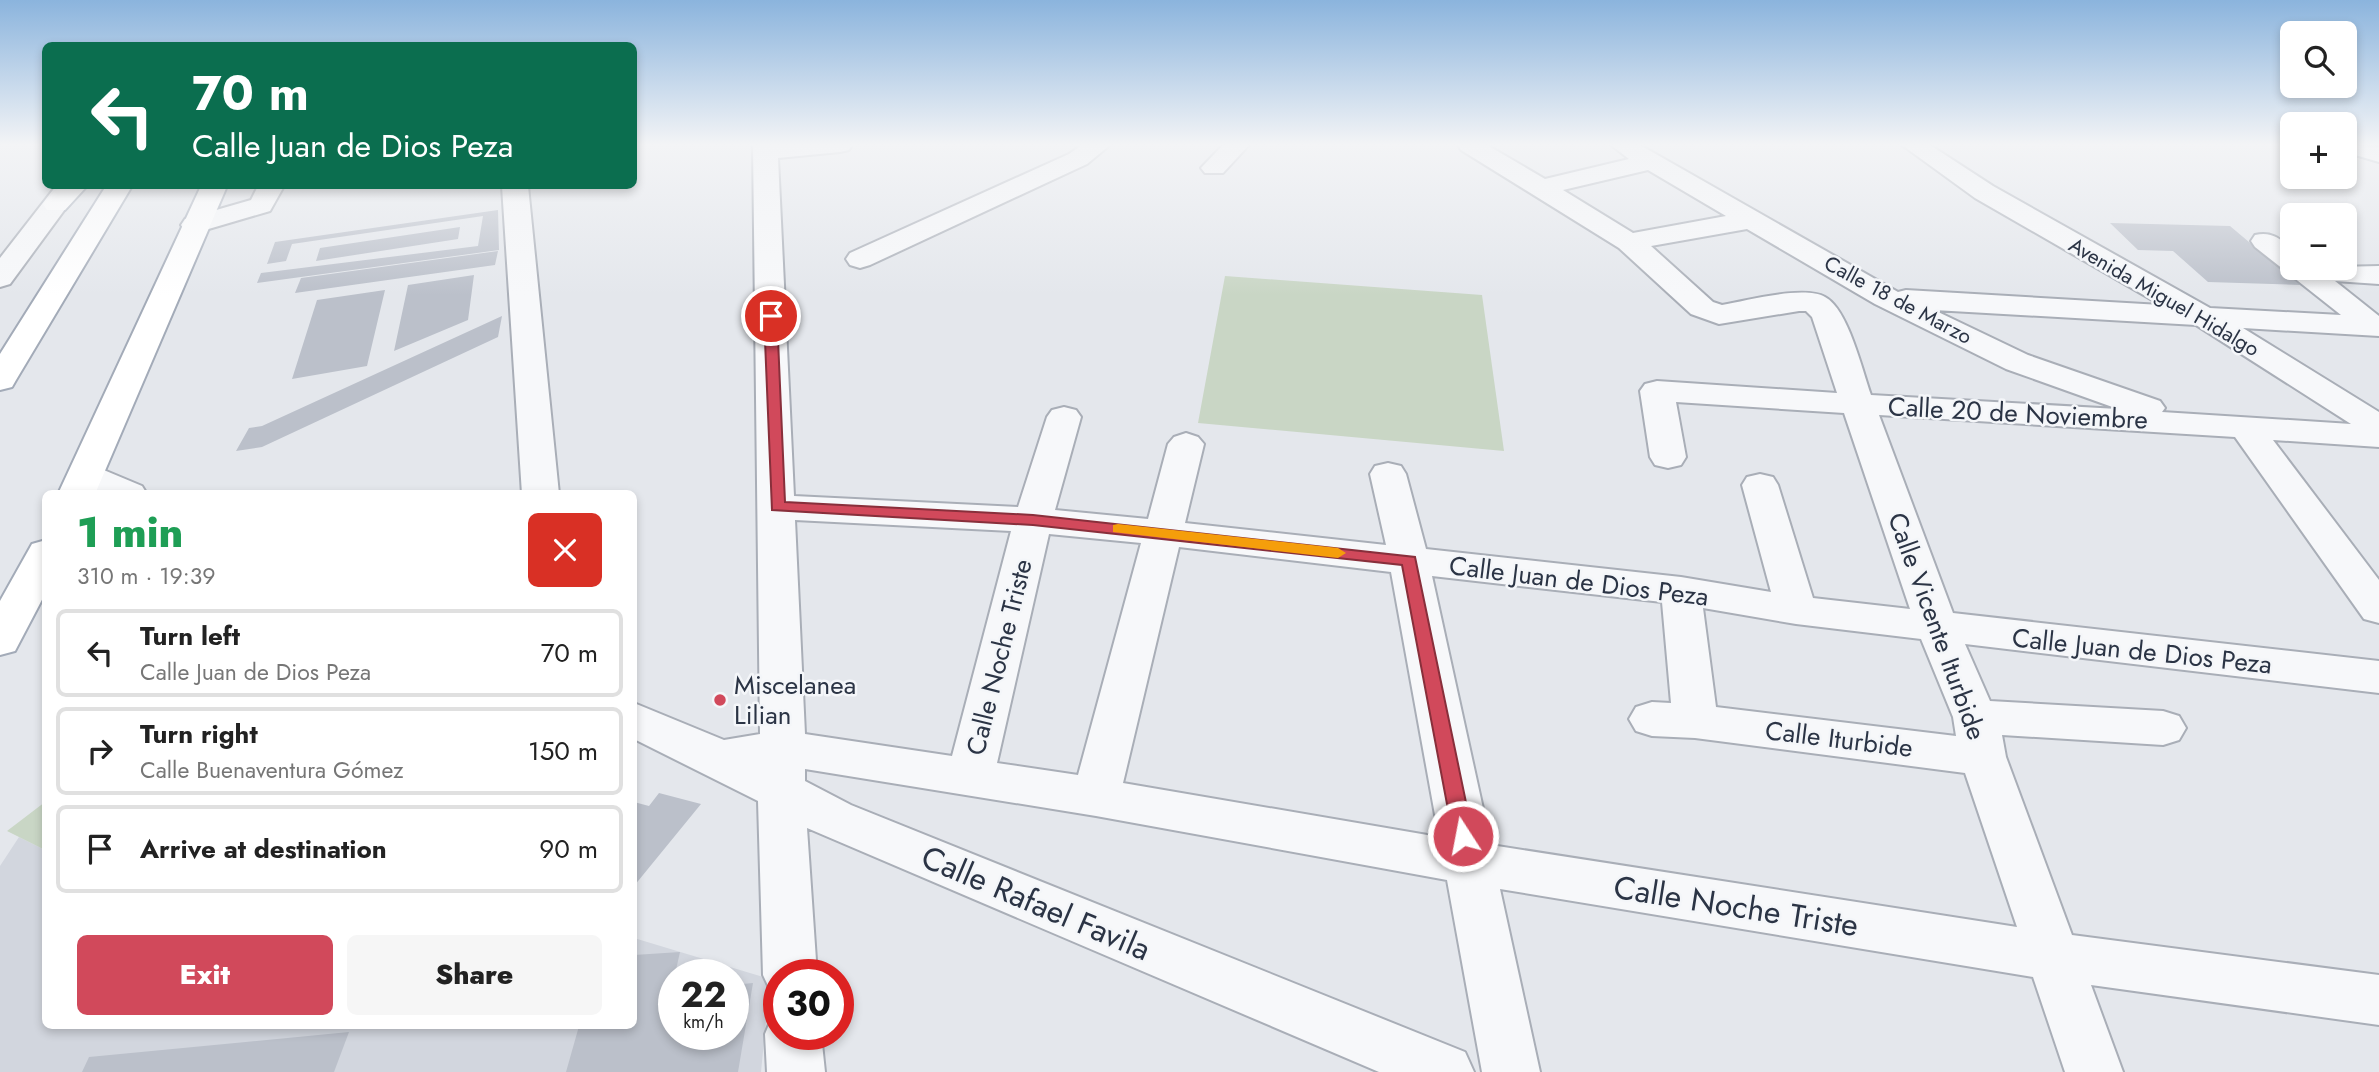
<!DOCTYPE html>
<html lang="en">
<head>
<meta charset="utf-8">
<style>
	:root { --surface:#fff; --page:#f6f6f6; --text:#222; --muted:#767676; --line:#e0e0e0; --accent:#d1495b }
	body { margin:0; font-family:Jost,sans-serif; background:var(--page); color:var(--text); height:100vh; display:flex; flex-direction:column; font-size:26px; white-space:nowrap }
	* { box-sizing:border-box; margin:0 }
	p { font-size:23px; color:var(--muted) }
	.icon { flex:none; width:38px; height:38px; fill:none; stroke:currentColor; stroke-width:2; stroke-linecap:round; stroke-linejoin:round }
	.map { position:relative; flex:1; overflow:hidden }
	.details { position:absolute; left:42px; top:490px; width:595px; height:539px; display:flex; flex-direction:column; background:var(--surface); border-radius:10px; box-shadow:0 4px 10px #0003 }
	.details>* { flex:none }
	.banner { position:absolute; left:42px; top:42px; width:595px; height:147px; border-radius:10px; box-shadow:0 4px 10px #0003; background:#0b6e4f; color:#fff; overflow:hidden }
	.buttons { position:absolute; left:2280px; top:21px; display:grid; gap:14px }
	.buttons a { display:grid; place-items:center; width:77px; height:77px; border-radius:10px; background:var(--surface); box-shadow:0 4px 10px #0003; font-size:35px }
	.speed { position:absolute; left:658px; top:959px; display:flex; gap:14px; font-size:35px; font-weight:700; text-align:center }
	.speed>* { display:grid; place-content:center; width:91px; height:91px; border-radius:50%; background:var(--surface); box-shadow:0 4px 10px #0003; line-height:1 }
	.speed small { font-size:18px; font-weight:400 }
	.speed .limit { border:10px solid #d22; background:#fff; color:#111 }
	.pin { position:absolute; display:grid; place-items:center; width:60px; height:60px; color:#fff; margin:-30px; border:4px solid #fff; border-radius:50%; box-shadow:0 2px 7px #0007 }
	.me { position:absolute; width:77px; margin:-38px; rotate:349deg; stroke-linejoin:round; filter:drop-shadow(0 0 5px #0008) }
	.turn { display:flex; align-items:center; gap:24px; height:147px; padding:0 35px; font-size:32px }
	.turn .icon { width:91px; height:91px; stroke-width:2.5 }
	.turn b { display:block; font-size:49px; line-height:60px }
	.round { display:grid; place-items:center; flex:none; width:74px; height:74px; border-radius:10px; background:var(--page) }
	.summary { display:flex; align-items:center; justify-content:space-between; height:119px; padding:0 35px }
	h1 { font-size:42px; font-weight:800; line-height:52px; color:#1e9e55 }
	.button { display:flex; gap:14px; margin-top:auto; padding:14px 35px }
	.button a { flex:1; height:80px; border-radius:10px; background:var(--accent); color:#fff; font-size:28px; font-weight:800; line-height:80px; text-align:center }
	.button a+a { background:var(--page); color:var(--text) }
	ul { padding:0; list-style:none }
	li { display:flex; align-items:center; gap:21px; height:88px; margin:0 14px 10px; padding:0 21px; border:4px solid var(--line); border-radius:10px }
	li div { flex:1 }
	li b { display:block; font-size:26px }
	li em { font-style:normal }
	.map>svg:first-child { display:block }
	.built { fill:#d2d6de; fill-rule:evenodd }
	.green { fill:#c9d6c5 }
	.building { fill:#bbc0ca }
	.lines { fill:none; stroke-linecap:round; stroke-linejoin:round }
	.minor-casing { stroke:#a9aeb7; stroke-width:4 }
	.major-casing { stroke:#a3abb8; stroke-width:4 }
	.minor { fill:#f7f8fa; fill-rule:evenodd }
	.major { fill:#fff; fill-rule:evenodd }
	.route { fill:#d1495b; stroke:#882f3b; stroke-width:2 }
	.slow { fill:#f59e0b }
	.poi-dot { fill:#d1495b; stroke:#f4f6f9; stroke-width:2.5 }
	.labels { text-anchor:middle; stroke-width:5; stroke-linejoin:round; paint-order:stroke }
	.far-street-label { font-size:21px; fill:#2b3445; stroke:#f4f6f9 }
	.street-label { font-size:26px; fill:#2b3445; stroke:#f4f6f9 }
	.poi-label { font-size:26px; fill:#2b3445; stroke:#f4f6f9; text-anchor:start }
	.near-street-label { font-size:32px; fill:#2b3445; stroke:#f4f6f9 }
</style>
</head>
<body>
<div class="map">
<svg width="2379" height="1072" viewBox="0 0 2379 1072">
	<rect width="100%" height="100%" fill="#e4e7ec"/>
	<!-- built -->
	<path class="built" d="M19 837 45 850 46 1026H634V938L770 979 761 1072H0V866ZM674 975H733V1034H674Z"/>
	<!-- green -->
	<path class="green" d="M1225 276 1482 295 1504 451 1198 423Z
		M45 802V850L7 831Z"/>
	<!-- building -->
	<path class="building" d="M498 210 499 250 257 283 261 273 478 246 483 216 292 244 286 261 267 264 275 242Z
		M2110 223 2230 226 2300 285 2208 282 2173 251 2138 250Z
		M460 227 458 239 316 261 320 248Z
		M498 251 495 265 295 293 301 278Z
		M474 275 468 320 394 351 408 285Z
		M385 290 367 366 292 379 317 300Z
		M502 316 498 337 262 447 236 451 249 428 262 426Z
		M659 793 701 804 634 886V802L649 806Z
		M680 952 671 992 674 991V1034H733V985L753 983 738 1072H566L579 1026H634V955Z
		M349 1032 334 1072H82L89 1057Z"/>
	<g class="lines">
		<defs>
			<path id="minor" d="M753 145H852L849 150 840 152 778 158 794 496 1018 507 1047 417 1052 410 1064 407 1076 410 1081 417 1055 510 1148 519 1168 444 1174 437 1186 433 1198 437 1204 444 1185 523 1386 545 1370 474 1375 466 1388 463 1401 466 1406 474 1426 549 1681 577 1771 592 1742 485 1747 477 1760 474 1773 477 1778 485 1813 598 1910 609 1844 413 1676 402 1686 457 1681 465 1668 468 1655 465 1650 457 1640 391 1645 384 1657 381 1837 393 1812 317 1806 311H1799L1719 324 1691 314 1619 248 1461 150 1458 145H1487L1545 179 1629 159 1611 145H1640L1898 292 1906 290 2161 305 1975 198 1902 145H1930L1993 186 2210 308 2341 315 2255 247 2251 241 2255 235C2272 231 2280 239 2292 249V268L2379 266V284L2335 281 2379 316V336L2243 328 2379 412V447L2273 440 2379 580V623L2364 619 2235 437 1879 415 1953 613 2379 661V693L1965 644 1990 701 2163 711 2179 716 2186 728 2179 740 2163 745 2002 735 2006 757 2072 935 2379 975V1025L2091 985 2123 1072H2065L2033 977 1500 889 1540 1072H1482L1447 880 1096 816 805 769V781L851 805 1465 1052 1474 1072H1379L807 828 817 975H779V995L771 992 763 975 758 801 634 739V703L724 740 760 734ZM1648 170 1726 216 1633 233 1563 190ZM1747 229 1875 304 2006 369 2118 409 1871 395C1862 370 1848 309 1825 297 1804 285 1746 301 1722 305L1713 302 1651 246ZM1934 310 2196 325 2351 424 2162 412 2165 408 2160 401 2028 355ZM795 520 1011 531 952 756 805 734ZM1049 534 1141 543 1078 775 997 763ZM1179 547 1391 572 1439 837 1123 783ZM1432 576 1662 602 1671 703 1652 702 1636 707 1629 719 1636 731 1652 736 1695 738 1965 773 2017 927 1491 845ZM1703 608 1796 624 1921 639 1953 717 1956 736 1716 707Z
				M1082 145H1110L1087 164 870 265 860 268 850 265 846 259 850 253 1069 154Z
				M1223 145H1249L1223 173H1205L1201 168Z
				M56 186H82L10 284 0 287V258Z
				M258 186H284L270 211 195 233 185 231 181 225 185 219 251 200Z
				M502 186H528L559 494H522Z
				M87 463 142 486 147 494C120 494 86 499 69 474L74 466Z
				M779 1013V1034H821L825 1072H767L765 1034 773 1015Z"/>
			<path id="major" d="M2345 145 2379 147V162L2345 152Z
				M60 186H87L65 210H47L43 204Z
				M106 186H132L16 380 12 387 0 390V354Z
				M201 186H227L95 494H58Z
				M46 540V592L15 651 0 655V601L32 544Z"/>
		</defs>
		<!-- minor casing -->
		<use href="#minor" class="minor-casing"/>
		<!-- major casing -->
		<use href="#major" class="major-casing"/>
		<!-- minor -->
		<use href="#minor" class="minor"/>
		<!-- major -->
		<use href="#major" class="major"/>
	</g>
	<!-- sky -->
	<linearGradient id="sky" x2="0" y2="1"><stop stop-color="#8bb4dd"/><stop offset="0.49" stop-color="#f3f4f6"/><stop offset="1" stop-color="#f3f4f6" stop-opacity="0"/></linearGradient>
	<rect width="2379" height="295" fill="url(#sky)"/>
	<!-- route -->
	<path class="route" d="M771 312 777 316 785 502 1033 515 1415 557 1473 836 1470 842H1456L1453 836 1402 565 1033 525 772 510 764 316Z"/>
	<!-- slow -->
	<path class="slow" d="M1118 524 1338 548 1346 553 1338 558 1113 532V525Z"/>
	<!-- markers -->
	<circle class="poi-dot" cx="720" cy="700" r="7"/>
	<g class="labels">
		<!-- far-street labels -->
		<g class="far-street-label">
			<text transform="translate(2164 297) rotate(30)" y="7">Avenida Miguel Hidalgo</text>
			<text transform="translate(1898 300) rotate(28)" y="7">Calle 18 de Marzo</text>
		</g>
		<!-- street labels -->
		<g class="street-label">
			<text transform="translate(2018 413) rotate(3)" y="9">Calle 20 de Noviembre</text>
			<text transform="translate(1579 581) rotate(7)" y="9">Calle Juan de Dios Peza</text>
			<text transform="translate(1937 626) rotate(70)" y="9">Calle Vicente Iturbide</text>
			<text transform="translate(2142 651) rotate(6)" y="9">Calle Juan de Dios Peza</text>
			<text transform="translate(999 657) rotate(-76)" y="9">Calle Noche Triste</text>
			<text transform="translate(1839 739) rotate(7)" y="9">Calle Iturbide</text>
		</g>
		<!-- poi labels -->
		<g class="poi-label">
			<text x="734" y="694">Miscelanea<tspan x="734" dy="30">Lilian</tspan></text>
		</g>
		<!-- near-street labels -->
		<g class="near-street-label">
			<text transform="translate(1036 903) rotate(23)" y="11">Calle Rafael Favila</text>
			<text transform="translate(1736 906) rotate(9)" y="11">Calle Noche Triste</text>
		</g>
	</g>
</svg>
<div class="buttons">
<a><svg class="icon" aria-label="search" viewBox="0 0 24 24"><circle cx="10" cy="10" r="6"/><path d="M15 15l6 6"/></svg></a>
<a>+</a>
<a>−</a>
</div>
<div class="speed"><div>22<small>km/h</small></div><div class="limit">30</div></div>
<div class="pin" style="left:771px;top:316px;background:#d93025"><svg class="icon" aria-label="arrive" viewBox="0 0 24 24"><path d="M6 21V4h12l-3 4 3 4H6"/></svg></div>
<svg class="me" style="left:1463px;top:836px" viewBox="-20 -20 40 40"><circle r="17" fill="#d1495b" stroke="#fff" stroke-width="3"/><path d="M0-11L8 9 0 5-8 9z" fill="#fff"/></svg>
<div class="banner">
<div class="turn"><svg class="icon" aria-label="left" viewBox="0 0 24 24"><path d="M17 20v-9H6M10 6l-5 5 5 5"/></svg><div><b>70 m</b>Calle Juan de Dios Peza</div></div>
</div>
<section class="details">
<div class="summary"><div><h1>1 min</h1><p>310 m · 19:39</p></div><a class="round" style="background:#d93025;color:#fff"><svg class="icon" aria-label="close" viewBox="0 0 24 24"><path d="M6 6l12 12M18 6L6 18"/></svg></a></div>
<ul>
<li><svg class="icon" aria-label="left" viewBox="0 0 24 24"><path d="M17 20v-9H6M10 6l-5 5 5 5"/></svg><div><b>Turn left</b><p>Calle Juan de Dios Peza</p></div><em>70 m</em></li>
<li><svg class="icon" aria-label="right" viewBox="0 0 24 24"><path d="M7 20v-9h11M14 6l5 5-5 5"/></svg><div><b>Turn right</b><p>Calle Buenaventura Gómez</p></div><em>150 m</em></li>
<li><svg class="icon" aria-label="arrive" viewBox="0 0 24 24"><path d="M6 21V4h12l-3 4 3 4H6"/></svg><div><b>Arrive at destination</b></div><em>90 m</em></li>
</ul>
<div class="button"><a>Exit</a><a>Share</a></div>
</section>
</div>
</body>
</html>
